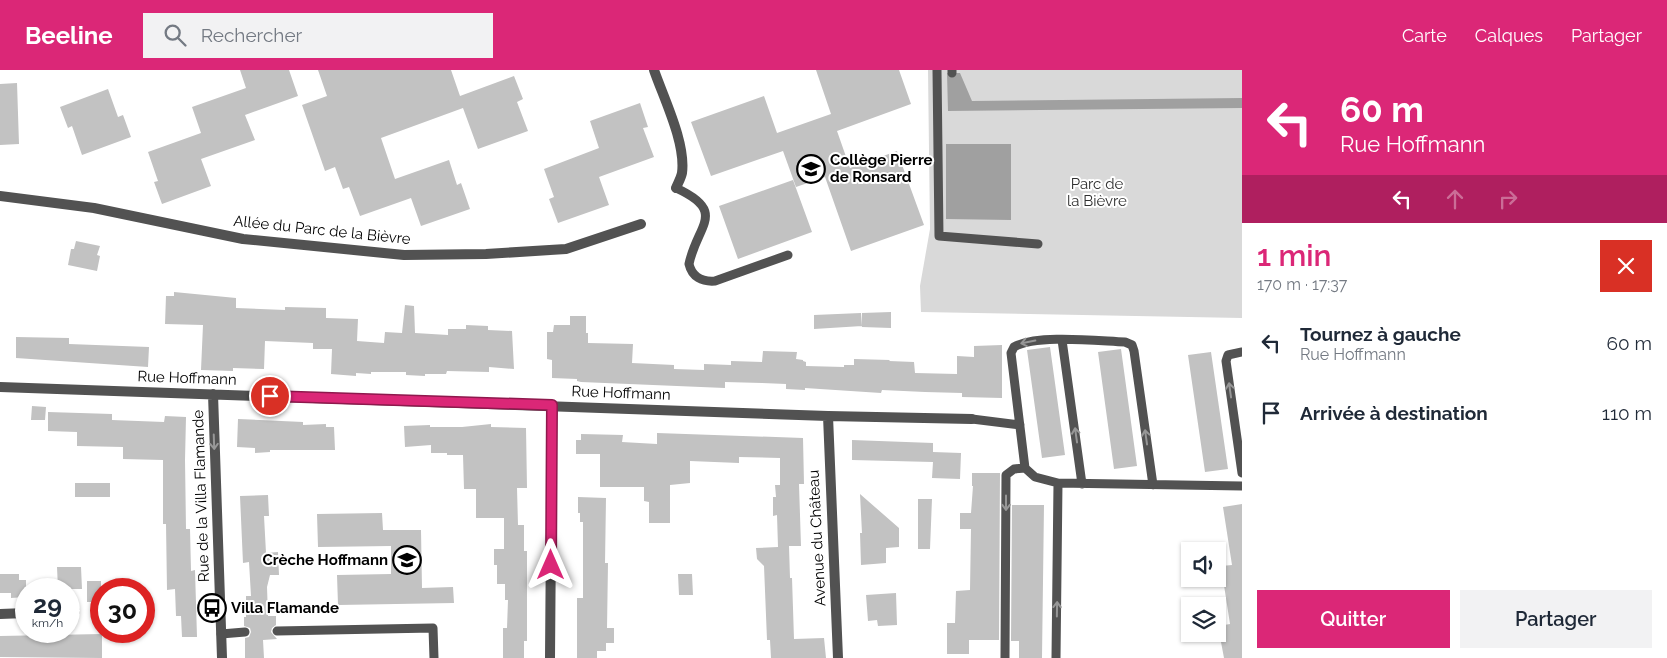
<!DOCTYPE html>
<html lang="fr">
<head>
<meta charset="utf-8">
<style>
	:root { --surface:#fff; --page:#f2f2f3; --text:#1f2937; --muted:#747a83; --accent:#db2777 }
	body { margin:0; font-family:Raleway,sans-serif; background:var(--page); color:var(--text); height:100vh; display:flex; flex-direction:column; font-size:19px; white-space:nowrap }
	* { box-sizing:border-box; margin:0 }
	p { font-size:16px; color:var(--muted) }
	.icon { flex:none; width:28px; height:28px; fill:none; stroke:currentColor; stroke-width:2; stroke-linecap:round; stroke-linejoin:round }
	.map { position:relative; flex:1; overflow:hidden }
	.panel { display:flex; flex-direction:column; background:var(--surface); width:425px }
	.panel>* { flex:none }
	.hud { background:#db2777; color:#fff; overflow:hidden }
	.controls { position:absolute; left:1181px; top:472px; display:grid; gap:10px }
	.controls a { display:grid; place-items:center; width:45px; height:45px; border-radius:0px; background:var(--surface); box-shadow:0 1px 4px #0004; font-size:25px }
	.speed { position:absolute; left:15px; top:508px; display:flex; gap:10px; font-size:25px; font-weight:700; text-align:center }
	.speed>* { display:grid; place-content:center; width:65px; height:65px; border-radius:50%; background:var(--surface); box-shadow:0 1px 4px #0004; line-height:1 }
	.speed small { font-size:12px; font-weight:400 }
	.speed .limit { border:8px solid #d22; background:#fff; color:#111 }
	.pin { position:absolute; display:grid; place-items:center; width:42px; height:42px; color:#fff; margin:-21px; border:2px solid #fff; border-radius:50%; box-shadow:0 1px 5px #0007 }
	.me { position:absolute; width:55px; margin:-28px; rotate:0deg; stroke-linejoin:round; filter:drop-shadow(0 0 4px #0008) }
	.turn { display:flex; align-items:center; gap:18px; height:105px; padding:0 15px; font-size:22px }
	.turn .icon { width:65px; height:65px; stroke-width:2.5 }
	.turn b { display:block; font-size:35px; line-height:42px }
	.lanes { display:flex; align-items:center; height:48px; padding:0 15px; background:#0003; justify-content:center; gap:25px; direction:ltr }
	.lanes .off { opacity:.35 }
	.round { display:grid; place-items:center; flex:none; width:52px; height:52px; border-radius:0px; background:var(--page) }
	.summary { display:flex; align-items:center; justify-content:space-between; height:85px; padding:0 15px }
	h1 { font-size:30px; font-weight:600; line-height:38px; color:var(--accent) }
	.primary-button { display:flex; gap:10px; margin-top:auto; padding:10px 15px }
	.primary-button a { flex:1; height:58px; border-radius:0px; background:var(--accent); color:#fff; font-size:20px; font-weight:600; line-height:58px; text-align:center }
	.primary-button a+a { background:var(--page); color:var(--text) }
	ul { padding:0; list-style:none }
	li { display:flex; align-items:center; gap:15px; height:70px; padding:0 15px }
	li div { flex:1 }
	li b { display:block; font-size:19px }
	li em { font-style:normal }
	header { display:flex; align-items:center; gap:30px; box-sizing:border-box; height:70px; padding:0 25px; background:var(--accent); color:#fff }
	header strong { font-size:24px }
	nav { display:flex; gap:28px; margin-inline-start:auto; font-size:18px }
	.search { width:350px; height:45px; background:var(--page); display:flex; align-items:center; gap:12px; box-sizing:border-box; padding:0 18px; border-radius:0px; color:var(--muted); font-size:19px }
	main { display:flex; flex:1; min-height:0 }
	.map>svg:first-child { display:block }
	.green { fill:#d9d9d9 }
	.water { fill:#a0a0a0 }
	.building { fill:#c2c2c2 }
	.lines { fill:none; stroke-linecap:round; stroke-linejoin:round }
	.service { stroke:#525252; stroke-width:9 }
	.minor { stroke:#525252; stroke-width:10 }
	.oneway { stroke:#979797 }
	.route-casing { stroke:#8e194d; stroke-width:12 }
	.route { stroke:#db2777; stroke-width:9 }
	.labels { text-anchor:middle; stroke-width:4; stroke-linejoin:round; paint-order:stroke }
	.poi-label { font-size:15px; font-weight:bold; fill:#000; stroke:#fff; text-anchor:start }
	.park-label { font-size:15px; fill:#303030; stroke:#fff }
	.street-label { font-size:15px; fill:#000; stroke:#fff }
</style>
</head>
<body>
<header>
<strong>Beeline</strong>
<div class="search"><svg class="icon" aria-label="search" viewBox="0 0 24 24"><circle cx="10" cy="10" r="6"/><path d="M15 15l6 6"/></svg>Rechercher</div>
<nav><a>Carte</a><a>Calques</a><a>Partager</a></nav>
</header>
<main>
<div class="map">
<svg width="1242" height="588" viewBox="0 0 1242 588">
	<rect width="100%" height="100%" fill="#fff"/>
	<!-- green -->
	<path class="green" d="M928 0H1242V248L921 242 920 216 930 159Z"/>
	<!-- water -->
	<path class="water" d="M947 3H960L972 31 1242 28V38L948 41Z
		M946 74H1011V150L946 149Z"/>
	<!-- building -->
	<path class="building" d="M240 0H289L298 26 245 45 255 70 201 89 211 116 162 134 154 112 158 111 148 82 201 63 192 37 246 18Z
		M318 0H451L460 26 514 6 523 29 517 32 528 61 478 79 463 38 381 68 395 109 449 90 457 115 461 113 470 139 421 156 411 128 360 146 349 117 343 119 335 97 325 101 302 35 327 26Z
		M816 0H899L911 34 837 61 850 98 897 81 924 155 851 181 825 107 796 117 783 81 711 106 691 52 764 26 777 63 831 44Z
		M17 13 19 74 0 75V14Z
		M108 19 118 47 123 45 131 67 82 85 72 56 68 58 60 37Z
		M640 33 648 57 643 58 654 87 599 107 609 135 558 153 549 129 554 127 544 99 599 78 590 51Z
		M793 110 812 162 738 189 719 136Z
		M76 171 100 176 97 185 100 186 97 201 68 195 71 179H74Z
		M174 222 236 228V238L285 240V237L326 238V248L358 249 357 271 384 273 385 262 402 263 405 235 414 236 415 263 448 265V259H466V255L488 256V260L512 261 514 299 489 297V302L447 301 446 304H425V306L406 305V302H371V304L356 303V306L331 304 332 279H313V273L265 271 264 299 233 298V301L201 300 203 255 165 254 166 226H174Z
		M891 242V258L862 257V243Z
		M861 243 862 256 814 259V245Z
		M570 246H586V263H588V273L633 274 632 293 674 295V299L704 300V294L731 295V291L762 292 763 281 797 282 796 289 803 290V291L806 292V296L844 297V295H854V289L890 290 889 291 914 292 915 303 957 304V286L974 287V276L1002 275V328L962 327V323L925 322 882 320 881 323 805 318V320L786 319V314L762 313 725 312V318L581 312 577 311V309L552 308V290L547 289V262H553L554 255H570Z
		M16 267 69 268V274L149 277 148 297 16 288Z
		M1050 277 1065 385 1042 388 1027 280Z
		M1121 279 1137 396 1114 399 1098 282Z
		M1211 282 1228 399 1205 402 1188 285Z
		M32 336 46 337 45 350H31Z
		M48 342 112 344V350L164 352 165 346 186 347 185 390 186 459H190L191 501 195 500 197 567H182L181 546H176L175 519 167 520 166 454H163V390L123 389V377L77 376V362L48 361Z
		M238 349 303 352V355L326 354V357H334L335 380H270V382L255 383V378L237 377Z
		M491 354V357L526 358 527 418H517L518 455H524V481H527V571H524V588H503V558H507L508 530H505V514H497V495H494V479H504V448H476V419H464L463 385H447V383H431V375L405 377 404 356 430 355V357H462Z
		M657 363 803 368 804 414H799L801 476H789L790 508H792L794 569 824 568 826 588H771L770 570H767L764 496 757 489 756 478 778 477 777 445 773 446V427H776L775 415H780V388L739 387V393L690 391V413L670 415V453H649V432L644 431V417H600V384H576V370H581V364L623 365 622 372 657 374Z
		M852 370 933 373V382L961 383 960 409 932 408 933 392 852 390Z
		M972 403H1000L999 570H969V584H947V553H955L956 521 970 520 971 459H960V443H971L973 416H972Z
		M75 413H110V427H75Z
		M860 424 899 458V477L886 478V493L861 495 860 463H862Z
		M268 425 269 446H264L266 483 278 482 279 505H270L267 517 268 546H276V555L272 558 271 562 277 569 263 570 264 588H245V568L249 567 251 562 250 558 244 556V547H246V526H251L249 492 243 493 240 426Z
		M578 427 606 428 605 493H608L607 558H614V573H606V581H597V588H577V528H583V452H580V443H578Z
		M918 429H932L930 479H918Z
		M1242 434V588H1224L1218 556 1230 554 1221 496 1232 495 1223 437Z
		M1012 435H1044L1042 588H1019V571H1011Z
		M382 443 383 460H421L422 518 453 517 454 533 338 535 337 505 391 504V476L318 477 317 444Z
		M57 497H81L82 519H58Z
		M0 504H19V510H26V527L11 528V523H0Z
		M678 504H692L693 525H679Z
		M87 511H101V532H87Z
		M896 523 897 555 878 556 877 550 868 551 866 525Z
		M102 564V588L0 587V566Z"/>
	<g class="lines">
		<!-- service -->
		<path class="service" d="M937 0 939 166 1038 174
			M952 0V3
			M676 118C728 142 697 155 689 194 692 207 702 212 715 211L788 185
			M1062 270 1082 414
			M1242 282 1228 285 1226 291 1242 403
			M972 349 1020 355
			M1153 415 1134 281 1132 275 1125 272C1098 271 1037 264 1014 277L1011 283 1025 398 1035 407 1058 413 1242 416
			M277 561 433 558 434 588
			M221 564 245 562
			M1005 588 1006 405 1014 399 1025 398
			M1056 588 1058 413"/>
		<!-- minor -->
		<path class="minor" d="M654 0C664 29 686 73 682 103 681 108 678 113 676 118
			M0 126 94 138 243 169 404 185 486 184 566 179 641 154
			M0 317 828 346 972 349
			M213 324 222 588
			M828 346 838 588
			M69 542 75 541
			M0 544 26 543
			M550 588 552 335"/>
	</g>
	<!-- one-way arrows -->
	<defs><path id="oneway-shaft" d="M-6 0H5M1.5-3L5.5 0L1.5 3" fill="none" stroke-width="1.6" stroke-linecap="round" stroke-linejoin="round" transform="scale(1.25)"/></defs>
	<g class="oneway">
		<use href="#oneway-shaft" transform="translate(1028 272) rotate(169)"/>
		<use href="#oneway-shaft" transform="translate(1230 320) rotate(-98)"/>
		<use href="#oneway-shaft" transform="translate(1076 365) rotate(-98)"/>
		<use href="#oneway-shaft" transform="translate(1146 367) rotate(-98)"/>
		<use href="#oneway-shaft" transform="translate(214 372) rotate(88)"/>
		<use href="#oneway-shaft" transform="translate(1006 433) rotate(90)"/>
		<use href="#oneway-shaft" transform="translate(1057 539) rotate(-89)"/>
	</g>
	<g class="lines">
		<defs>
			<path id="route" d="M270 326 552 335 551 495"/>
		</defs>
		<!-- route casing -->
		<use href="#route" class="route-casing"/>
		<!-- route -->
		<use href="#route" class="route"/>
	</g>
	<!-- icons -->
	<defs>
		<symbol id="school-ring" viewBox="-11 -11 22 22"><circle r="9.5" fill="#fff" stroke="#000" stroke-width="1.5"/><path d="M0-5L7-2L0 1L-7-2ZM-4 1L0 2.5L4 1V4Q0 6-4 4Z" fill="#000"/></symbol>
		<symbol id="bus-ring" viewBox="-11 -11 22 22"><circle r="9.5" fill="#fff" stroke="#000" stroke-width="1.5"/><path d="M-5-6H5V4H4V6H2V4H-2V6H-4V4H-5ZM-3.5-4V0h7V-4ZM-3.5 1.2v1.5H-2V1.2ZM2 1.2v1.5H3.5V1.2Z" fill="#000"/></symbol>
	</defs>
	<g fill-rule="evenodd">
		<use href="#school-ring" x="795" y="83" width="32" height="32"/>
		<use href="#school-ring" x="391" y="474" width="32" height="32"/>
		<use href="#bus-ring" x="196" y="522" width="32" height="32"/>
	</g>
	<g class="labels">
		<!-- poi labels -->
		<g class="poi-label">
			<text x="830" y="95">Collège Pierre<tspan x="830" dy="17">de Ronsard</tspan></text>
			<text x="388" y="495" text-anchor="end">Crèche Hoffmann</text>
			<text x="231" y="543">Villa Flamande</text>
		</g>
		<!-- park labels -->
		<g class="park-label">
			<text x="1097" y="119">Parc de<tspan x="1097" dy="17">la Bièvre</tspan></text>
		</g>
		<!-- street labels -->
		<g class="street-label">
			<text transform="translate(322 160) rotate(6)" y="5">Allée du Parc de la Bièvre</text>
			<text transform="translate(187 308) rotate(2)" y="5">Rue Hoffmann</text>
			<text transform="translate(621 323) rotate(2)" y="5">Rue Hoffmann</text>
			<text transform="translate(201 426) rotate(-92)" y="5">Rue de la Villa Flamande</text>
			<text transform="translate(817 468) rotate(-93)" y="5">Avenue du Château</text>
		</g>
	</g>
</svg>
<div class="controls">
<a><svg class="icon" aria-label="sound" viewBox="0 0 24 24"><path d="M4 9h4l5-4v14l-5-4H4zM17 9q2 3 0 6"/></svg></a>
<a><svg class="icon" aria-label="layers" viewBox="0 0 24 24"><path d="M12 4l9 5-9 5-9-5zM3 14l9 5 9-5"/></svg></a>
</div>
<div class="speed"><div>29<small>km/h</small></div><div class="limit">30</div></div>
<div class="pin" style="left:270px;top:326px;background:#d93025"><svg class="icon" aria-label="arrive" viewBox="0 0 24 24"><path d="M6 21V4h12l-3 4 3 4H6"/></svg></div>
<svg class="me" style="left:551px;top:495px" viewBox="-20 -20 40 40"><path d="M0-17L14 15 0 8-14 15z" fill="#db2777" stroke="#fff" stroke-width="4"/></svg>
</div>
<section class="panel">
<div class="hud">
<div class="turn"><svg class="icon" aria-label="left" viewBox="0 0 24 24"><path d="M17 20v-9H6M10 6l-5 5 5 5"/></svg><div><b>60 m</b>Rue Hoffmann</div></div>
<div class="lanes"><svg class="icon" aria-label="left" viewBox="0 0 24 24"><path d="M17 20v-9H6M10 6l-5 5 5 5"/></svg><svg class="icon off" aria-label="ahead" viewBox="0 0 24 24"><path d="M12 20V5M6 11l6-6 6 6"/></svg><svg class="icon off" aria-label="right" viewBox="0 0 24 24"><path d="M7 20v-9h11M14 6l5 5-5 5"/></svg></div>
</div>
<div class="summary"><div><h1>1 min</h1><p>170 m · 17:37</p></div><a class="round" style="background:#d93025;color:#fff"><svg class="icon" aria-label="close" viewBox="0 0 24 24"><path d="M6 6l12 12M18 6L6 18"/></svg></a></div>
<ul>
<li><svg class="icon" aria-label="left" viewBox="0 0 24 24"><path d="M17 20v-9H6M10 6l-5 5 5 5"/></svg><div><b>Tournez à gauche</b><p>Rue Hoffmann</p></div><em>60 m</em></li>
<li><svg class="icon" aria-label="arrive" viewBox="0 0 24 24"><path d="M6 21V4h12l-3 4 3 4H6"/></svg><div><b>Arrivée à destination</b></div><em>110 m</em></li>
</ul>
<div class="primary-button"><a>Quitter</a><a>Partager</a></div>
</section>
</main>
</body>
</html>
